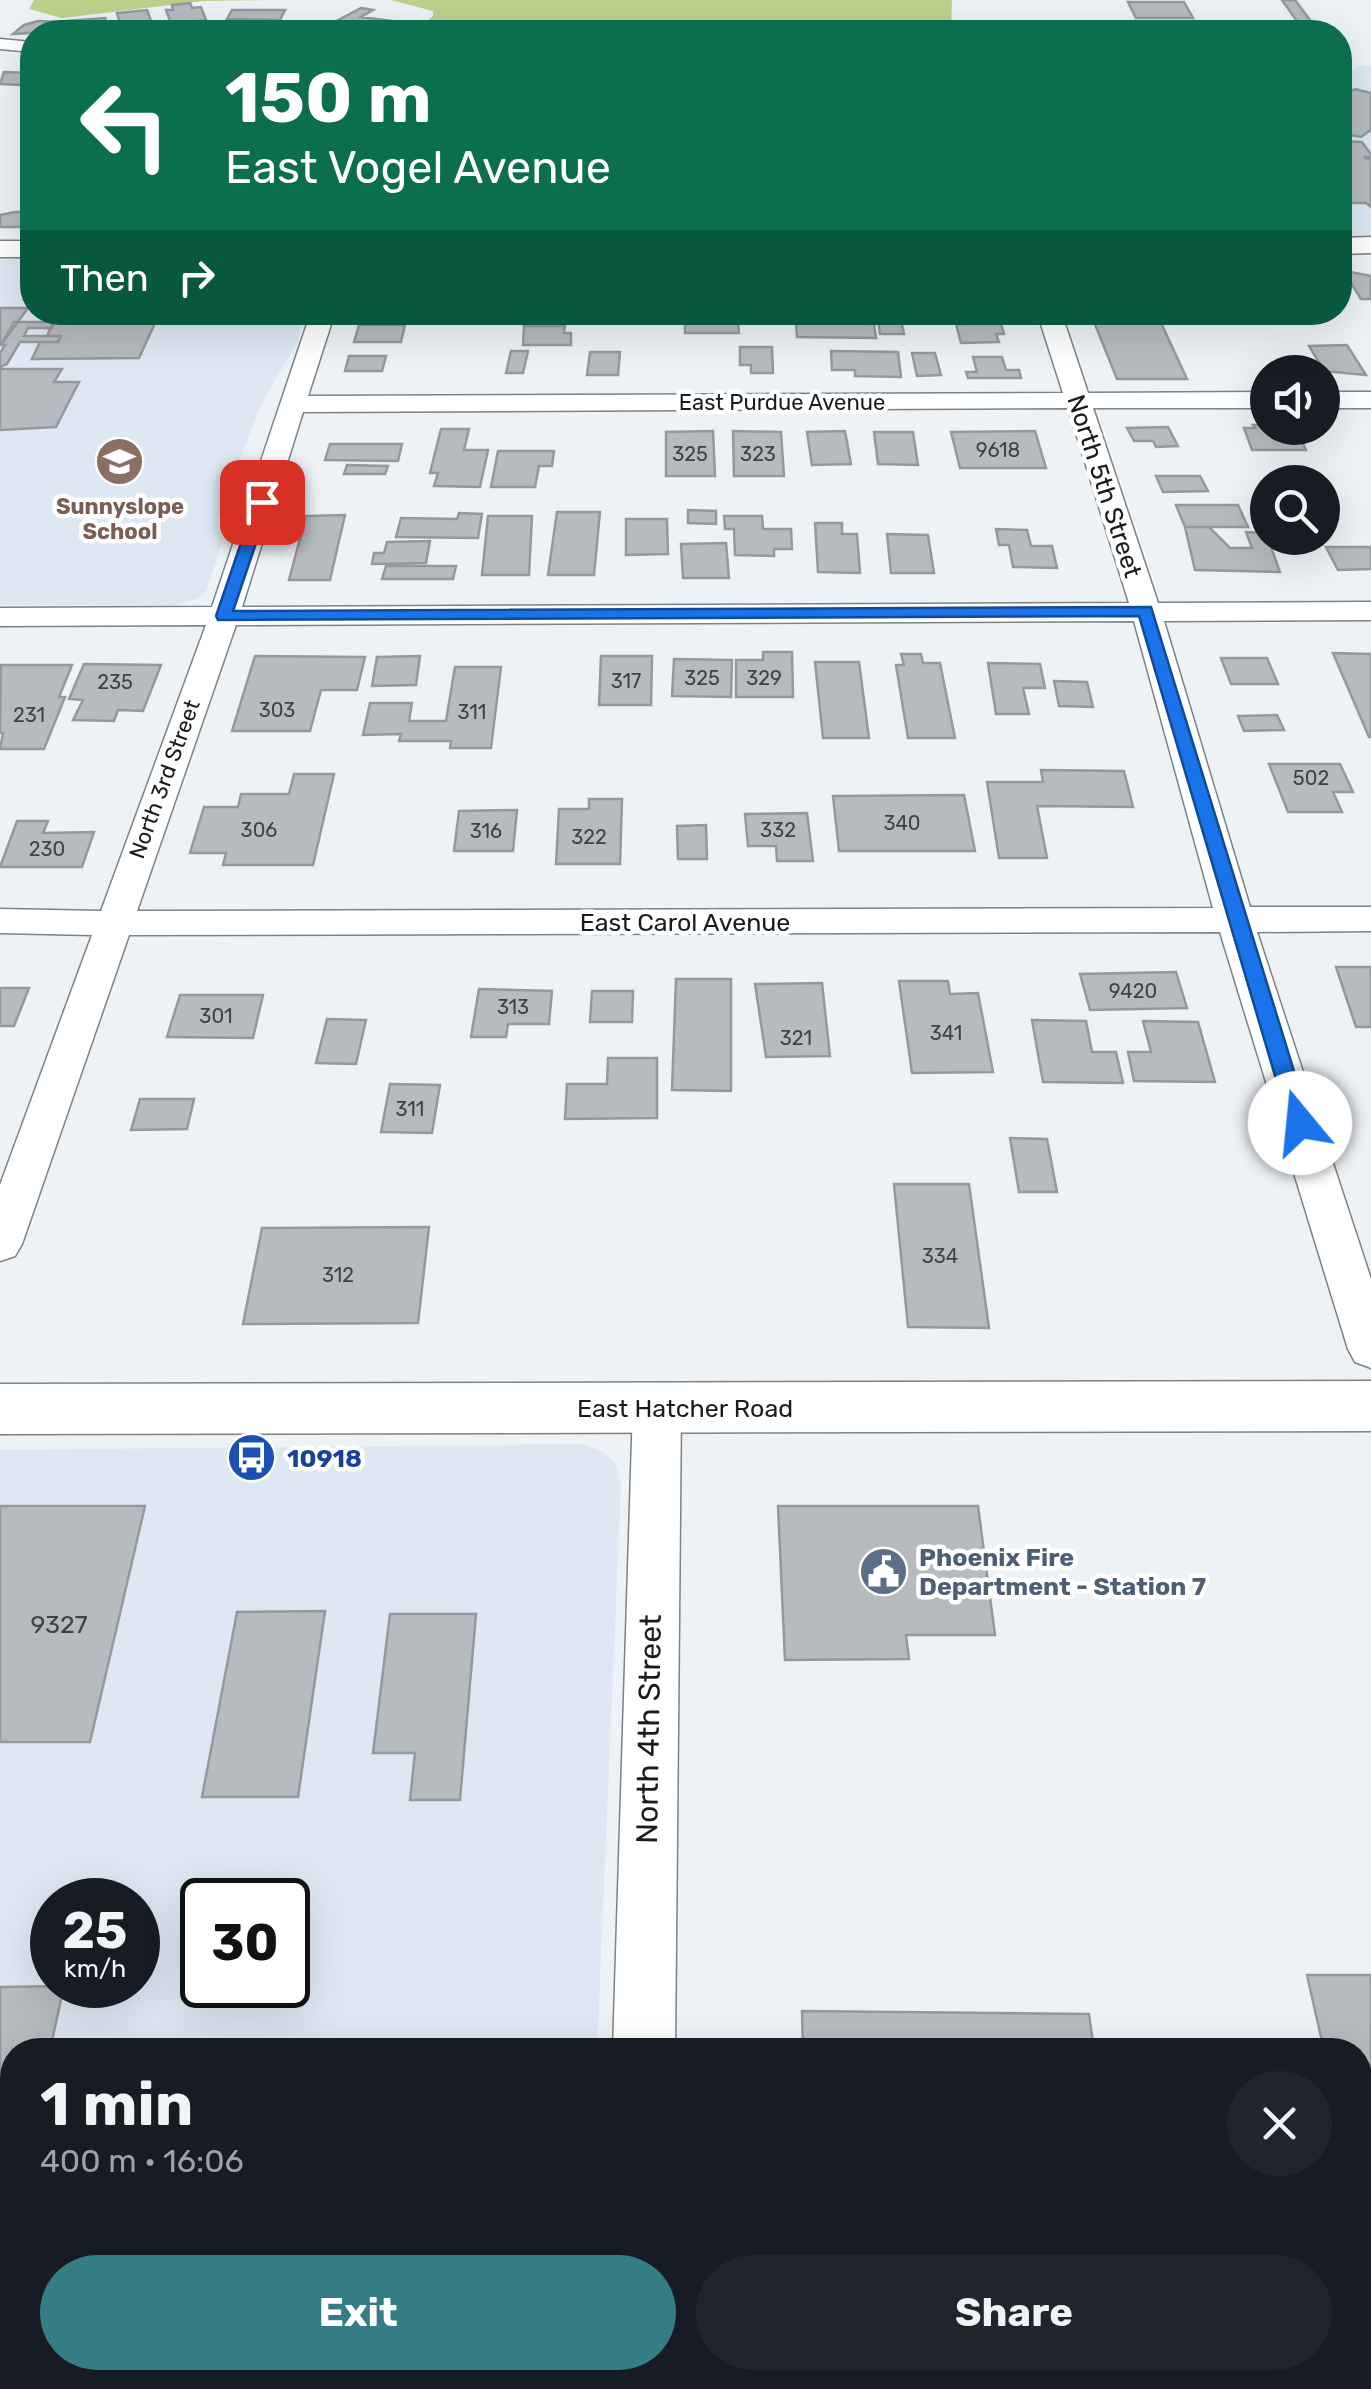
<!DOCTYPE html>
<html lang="en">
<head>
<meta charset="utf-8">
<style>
	:root { --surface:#171b24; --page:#20242c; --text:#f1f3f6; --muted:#9ea1a6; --accent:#357d84 }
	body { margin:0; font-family:Rubik,sans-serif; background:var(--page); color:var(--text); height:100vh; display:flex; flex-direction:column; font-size:38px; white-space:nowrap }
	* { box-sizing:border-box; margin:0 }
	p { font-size:32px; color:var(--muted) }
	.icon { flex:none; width:55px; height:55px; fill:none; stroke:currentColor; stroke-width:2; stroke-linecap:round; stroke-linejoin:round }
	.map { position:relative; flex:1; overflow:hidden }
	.drawer { position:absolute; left:0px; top:2038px; width:1372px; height:352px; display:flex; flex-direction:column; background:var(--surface); border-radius:40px 40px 0 0; box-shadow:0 10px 40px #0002 }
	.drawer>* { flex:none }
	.hud { position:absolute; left:20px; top:20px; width:1332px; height:305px; border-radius:40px; box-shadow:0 10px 40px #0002; background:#0b6e4f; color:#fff; overflow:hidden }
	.controls { position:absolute; left:1250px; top:355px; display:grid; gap:20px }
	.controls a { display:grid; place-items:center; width:90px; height:90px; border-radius:50%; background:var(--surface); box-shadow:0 10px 40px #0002; font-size:50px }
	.speed { position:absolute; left:30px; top:1878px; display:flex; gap:20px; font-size:50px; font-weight:700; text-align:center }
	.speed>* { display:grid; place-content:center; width:130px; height:130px; border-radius:50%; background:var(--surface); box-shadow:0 10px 40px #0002; line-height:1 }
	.speed small { font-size:25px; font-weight:400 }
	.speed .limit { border:5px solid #111; border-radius:15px; background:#fff; color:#111 }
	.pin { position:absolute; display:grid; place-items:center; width:85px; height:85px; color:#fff; margin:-42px; border-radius:20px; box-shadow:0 5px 15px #0006 }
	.me { position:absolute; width:110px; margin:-55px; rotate:343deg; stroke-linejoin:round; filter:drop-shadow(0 0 8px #0008) }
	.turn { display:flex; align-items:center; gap:35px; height:210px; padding:0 40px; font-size:45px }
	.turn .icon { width:130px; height:130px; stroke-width:2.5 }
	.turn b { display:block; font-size:70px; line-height:85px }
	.then { display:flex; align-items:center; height:95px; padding:0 40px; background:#0003; gap:20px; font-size:38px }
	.round { display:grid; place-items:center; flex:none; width:105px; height:105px; border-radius:52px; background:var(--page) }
	.headline { display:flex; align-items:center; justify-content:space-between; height:170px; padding:0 40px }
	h1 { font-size:60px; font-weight:700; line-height:75px }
	.cta { display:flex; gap:20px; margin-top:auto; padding:20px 40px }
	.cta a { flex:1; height:115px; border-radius:60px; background:var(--accent); color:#fff; font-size:40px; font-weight:700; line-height:115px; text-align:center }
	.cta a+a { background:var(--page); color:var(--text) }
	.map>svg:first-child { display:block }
	.built { fill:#dde8f3; fill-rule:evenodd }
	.green { fill:#bcd28c }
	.building { fill:#b6bbc0; stroke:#94999e; stroke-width:2.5 }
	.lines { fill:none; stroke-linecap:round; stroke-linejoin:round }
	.minor-casing { stroke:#7d8286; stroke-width:3 }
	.tertiary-casing { stroke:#7d8286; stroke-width:3 }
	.minor { fill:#fff; fill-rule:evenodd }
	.tertiary { fill:#fff; fill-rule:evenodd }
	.route { fill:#1a73e8; stroke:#114b97; stroke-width:2.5 }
	.labels { text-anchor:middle; stroke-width:9; stroke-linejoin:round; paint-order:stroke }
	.number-label { font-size:20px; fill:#404346 }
	.far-street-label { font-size:22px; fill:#191b1d; stroke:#fff }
	.far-education-label { font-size:22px; font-weight:bold; fill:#785e54; stroke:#fff }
	.street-label { font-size:25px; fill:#191b1d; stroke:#fff }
	.transit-label { font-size:25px; font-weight:bold; fill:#164399; stroke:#fff; text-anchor:start }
	.service-label { font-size:25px; font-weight:bold; fill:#4e5e75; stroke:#fff; text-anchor:start }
	.near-number-label { font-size:25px; fill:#404346 }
	.near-street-label { font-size:30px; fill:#191b1d; stroke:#fff }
</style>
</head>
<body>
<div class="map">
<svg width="1371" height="2389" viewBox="0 0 1371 2389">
	<rect width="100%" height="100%" fill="#edf2f7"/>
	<!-- built -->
	<path class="built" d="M1360 66H1371V239H1340V77Z
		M0 257H32V312L302 313 298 341 261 404 217 520 223 540 206 592 199 598 176 605H0Z
		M581 1444 602 1451 616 1464 621 1485 597 2050H12V2378H583L582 2389H0V1450ZM52 1900H138V1985H52ZM202 1900H288V1985H202Z"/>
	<!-- green -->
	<path class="green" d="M34 0H279L204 1 62 18 29 9Z
		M391 0H952L951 32H415L433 16V11Z"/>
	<!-- building -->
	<path class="building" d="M1282 0H1295L1313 24H1299Z
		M1128 2H1184L1193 18H1136Z
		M190 3 192 8 201 7 206 20 171 24 166 10H173L172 5Z
		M361 8 373 10 361 17 392 21 376 30 331 24Z
		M147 10 152 24 121 27 117 13Z
		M232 10H285L280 20 227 19Z
		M105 18 109 29 70 32 67 21Z
		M38 21 63 22 51 32 13 34 24 25Z
		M4 72 32 73 20 85 0 84Z
		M1355 89 1371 93V130L1361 137 1340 133V98Z
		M1340 141 1362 142 1371 154V157H1364L1371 160V207L1366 203H1340Z
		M15 212H32V227H0V215Z
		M1340 270 1371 276V299H1361L1351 283H1344Z
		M0 308H28L1 345H0Z
		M58 312H160L139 358 32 359 40 342H58L61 336H47Z
		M1090 312H1156L1187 379H1117Z
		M878 320H901L904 334H880Z
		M14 322H55L52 328H28L24 336H61L58 342H20L7 364 0 367V353L5 345H1Z
		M738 322 739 333H685V323Z
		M796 323 874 324 876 338 797 337Z
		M956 324H1001L1004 334H996L999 342 961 343Z
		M359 325H405L401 342H354Z
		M524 326H565L564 333H571V345H523Z
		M1347 345 1366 375 1324 371 1309 346Z
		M740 347H772L773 373H751V365H740Z
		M511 351H528L523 373H506Z
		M831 351 898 352 901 377 855 376V370H832Z
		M590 352H620L618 375H587Z
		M912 353H935L941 375 917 376Z
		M349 356H386L382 371H345Z
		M973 357H1002L1006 370H1019L1021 378H968L966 372H977Z
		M0 369H62L54 382H79L56 427 0 430Z
		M1253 425H1268L1278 433H1298L1306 450H1252L1244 428H1255Z
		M1168 427 1178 446 1156 447 1153 441H1134L1127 428Z
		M441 429H469L464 450H488L480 487 434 486 438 473H430Z
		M713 431 715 476H666V432Z
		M733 431 781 432 784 476H734Z
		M845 431 851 464 812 465 807 432Z
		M1035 431 1046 468H960L951 432Z
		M874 432H913L918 465 878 464Z
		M330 444H402L398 461 325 460Z
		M498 451H554L552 466H539L535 487H491Z
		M347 465 388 466 385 474H344Z
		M1156 476H1200L1208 491 1163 492Z
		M1176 505H1238L1248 527H1185Z
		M688 510 716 511V524L688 523Z
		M557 512H600L594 575H548Z
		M459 513 482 514 478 538 396 537 401 518 457 519Z
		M345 515 330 580H289L306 516Z
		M488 516H532L529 575H482Z
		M724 516H762L763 529H791L792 549H774V556L735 555 734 529H725Z
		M626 519H667L668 554 626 555Z
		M815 523H842V534H857L860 573 818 572Z
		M1185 527H1209L1230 548H1252L1246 532 1266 533 1280 572 1195 570Z
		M996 529 1027 530 1031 546H1052L1057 568 1013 567 1009 545H999Z
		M887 534 928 535 934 573H891Z
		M430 541 426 563 372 564 374 553H384L387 542Z
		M726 543 729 578H683L681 544Z
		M1326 547H1371V569L1338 570Z
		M386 566H456L453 579H382Z
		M763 652H792L793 697H736V660H763Z
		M1333 653 1371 654V737H1369Z
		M901 654H921L923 663H940L955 738H908L896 665H904Z
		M255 656 365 657 357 690H321L310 731H232Z
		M420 656 416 685 372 686 377 657Z
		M601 656H652L651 705H599Z
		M1221 658H1267L1278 684H1231Z
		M674 659 732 660 731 697 672 696Z
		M815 662H859L869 738H823Z
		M988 663 1040 664 1045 688H1023L1029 714H996Z
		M84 664 161 665 143 711 118 710 114 721 73 720 83 700 69 699Z
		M1 665H72L59 697H65L44 749H0L3 733H0Z
		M455 667H501L491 748H450L451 741H399L401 734 363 735 370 703H412L409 721H446Z
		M1054 681 1087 682 1093 707 1059 706Z
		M1277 715 1284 730 1244 731 1238 716Z
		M1269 764H1340L1353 792H1333L1342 812H1288Z
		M1041 770 1124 771 1133 807 1037 806 1047 858H999L987 782H1043Z
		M294 774H334L313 865H223L226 853H190L204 807H238L241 794H289Z
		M964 795 975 851H839L833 796Z
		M589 799H622L620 864H556L559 809H589Z
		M517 810 513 851H454L459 811Z
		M807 813 813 861H777L776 846H748L745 814Z
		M17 821H48L43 833 94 832 82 867H0Z
		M706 825 707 859H678L677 826Z
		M1336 967H1371V1027H1356Z
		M1176 972 1187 1008 1090 1010 1080 974Z
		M676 979H731V1091L672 1090Z
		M899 981H948L950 994 978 993 993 1072 912 1073Z
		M822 983 830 1056 766 1057 755 984Z
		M0 988H29L14 1026H0Z
		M479 989 552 991 549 1024H508L506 1037H471Z
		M592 991H633L632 1022H590Z
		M180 995H263L253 1038 167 1037Z
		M327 1019 366 1020 356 1064 316 1063Z
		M1032 1020 1086 1021 1092 1052H1116L1123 1083 1043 1082Z
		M1143 1021 1198 1022 1215 1082 1134 1081 1128 1052H1151Z
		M608 1058H657V1118L565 1119 567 1084H607Z
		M390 1084 440 1085 432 1133 381 1132Z
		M140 1099H194L187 1129 131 1130Z
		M1010 1138 1047 1139 1057 1192H1019Z
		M894 1184H969L989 1328 908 1327Z
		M429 1227 418 1323 243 1324 262 1228Z
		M0 1506H145L90 1742H0Z
		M778 1506H978L995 1635H906L909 1659 785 1660Z
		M325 1611 298 1797H202L237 1612Z
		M390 1614H476L460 1800H410L415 1753H373Z
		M1307 1975H1371V2361H1360V2050H1324Z
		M64 1986 50 2050H12V2219L0 2276V1987Z
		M802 2011 1089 2014 1094 2050H803Z"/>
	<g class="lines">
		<defs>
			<path id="minor" d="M200 27H284L293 32H191Z
				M0 39 32 42V52L0 49Z
				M311 312H335L308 396 1063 393 1037 312H1061L1088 393 1268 392V408H1093L1158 603 1371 602V620L1164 621 1250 907H1371V931L1257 932 1371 1279V1368L1355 1362 1348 1349 1220 932 129 935 22 1244 15 1256 0 1261V1185L92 935 0 933V909L101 911 206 625 0 626V608L212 607ZM1068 408 1129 603 242 607 303 412ZM1134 621 1213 908 137 911 236 625Z
				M1322 392H1371V408H1322Z
				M657 1387 674 1393 681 1407 675 2050H613L633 1407 640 1393Z
				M606 2378H674V2389H606Z"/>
			<path id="tertiary" d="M1371 237V253L1340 254V238Z
				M0 241H32V257H0Z
				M1371 1381V1431L0 1434V1384Z"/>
		</defs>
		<!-- minor casing -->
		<use href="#minor" class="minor-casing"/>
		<!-- tertiary casing -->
		<use href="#tertiary" class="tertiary-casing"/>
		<!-- minor -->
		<use href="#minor" class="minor"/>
		<!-- tertiary -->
		<use href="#tertiary" class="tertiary"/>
	</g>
	<!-- route -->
	<path class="route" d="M262 497 270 502 233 611 1151 607 1310 1123 1307 1128H1292L1289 1123 1139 616 218 620 216 616 255 502Z"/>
	<!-- icons -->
	<defs>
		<symbol id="school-disc" viewBox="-11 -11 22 22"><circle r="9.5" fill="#8d6e63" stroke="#fff"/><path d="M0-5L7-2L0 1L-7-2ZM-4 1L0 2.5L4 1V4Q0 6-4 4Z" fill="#fff"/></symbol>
		<symbol id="bus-disc" viewBox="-11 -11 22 22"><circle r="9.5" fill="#1a4fb4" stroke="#fff"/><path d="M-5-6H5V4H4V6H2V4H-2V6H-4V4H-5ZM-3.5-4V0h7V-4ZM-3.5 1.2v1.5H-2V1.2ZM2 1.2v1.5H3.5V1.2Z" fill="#fff"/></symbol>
		<symbol id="civic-disc" viewBox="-11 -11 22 22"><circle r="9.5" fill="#5c6f8a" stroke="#fff"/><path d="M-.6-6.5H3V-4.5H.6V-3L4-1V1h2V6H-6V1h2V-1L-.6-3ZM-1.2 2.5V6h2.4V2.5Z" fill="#fff"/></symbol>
	</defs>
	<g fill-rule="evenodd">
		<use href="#school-disc" x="92" y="434" width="55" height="55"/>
		<use href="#bus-disc" x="224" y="1430" width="55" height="55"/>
		<use href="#civic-disc" x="856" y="1544" width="55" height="55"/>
	</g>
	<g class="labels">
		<!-- number labels -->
		<g class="number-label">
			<text x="998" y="457">9618</text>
			<text x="690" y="461">325</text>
			<text x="758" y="461">323</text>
			<text x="702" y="685">325</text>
			<text x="764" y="685">329</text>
			<text x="626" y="688">317</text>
			<text x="115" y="689">235</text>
			<text x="277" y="717">303</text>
			<text x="472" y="719">311</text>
			<text x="29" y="722">231</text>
			<text x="1311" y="785">502</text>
			<text x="902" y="830">340</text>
			<text x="259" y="837">306</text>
			<text x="778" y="837">332</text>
			<text x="486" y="838">316</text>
			<text x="589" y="844">322</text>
			<text x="47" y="856">230</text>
			<text x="1133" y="998">9420</text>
			<text x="513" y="1014">313</text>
			<text x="216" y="1023">301</text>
			<text x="946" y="1040">341</text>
			<text x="796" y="1045">321</text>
			<text x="410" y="1116">311</text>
			<text x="940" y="1263">334</text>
			<text x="338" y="1282">312</text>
		</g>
		<!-- far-street labels -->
		<g class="far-street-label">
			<text x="782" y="410">East Purdue Avenue</text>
			<text transform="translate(164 779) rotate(-70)" y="8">North 3rd Street</text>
		</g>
		<!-- far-education labels -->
		<g class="far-education-label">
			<text x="120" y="514">Sunnyslope<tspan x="120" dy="25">School</tspan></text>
		</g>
		<!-- street labels -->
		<g class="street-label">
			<text transform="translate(1105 486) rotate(72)" y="9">North 5th Street</text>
			<text x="685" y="931">East Carol Avenue</text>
			<text x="685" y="1417">East Hatcher Road</text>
		</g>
		<!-- transit labels -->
		<g class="transit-label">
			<text x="287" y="1467">10918</text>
		</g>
		<!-- service labels -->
		<g class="service-label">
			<text x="919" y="1566">Phoenix Fire<tspan x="919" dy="29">Department - Station 7</tspan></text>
		</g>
		<!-- near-number labels -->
		<g class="near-number-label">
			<text x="59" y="1633">9327</text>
		</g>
		<!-- near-street labels -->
		<g class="near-street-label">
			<text transform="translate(649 1729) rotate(-89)" y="10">North 4th Street</text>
		</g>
	</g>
</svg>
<div class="controls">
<a><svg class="icon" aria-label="sound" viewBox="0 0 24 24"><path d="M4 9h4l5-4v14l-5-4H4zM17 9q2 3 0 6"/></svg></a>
<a><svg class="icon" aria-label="search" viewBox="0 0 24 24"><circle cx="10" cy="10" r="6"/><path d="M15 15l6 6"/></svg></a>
</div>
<div class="speed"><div>25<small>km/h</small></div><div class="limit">30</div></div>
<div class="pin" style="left:262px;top:502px;background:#d93025"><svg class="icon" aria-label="arrive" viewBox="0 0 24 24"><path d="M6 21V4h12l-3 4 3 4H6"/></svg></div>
<svg class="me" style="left:1300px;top:1123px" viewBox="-20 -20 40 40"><circle r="19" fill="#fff"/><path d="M0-13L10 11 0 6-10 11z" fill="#1a73e8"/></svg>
<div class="hud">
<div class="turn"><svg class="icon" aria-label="left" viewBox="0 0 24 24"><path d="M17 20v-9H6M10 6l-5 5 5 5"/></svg><div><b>150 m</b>East Vogel Avenue</div></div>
<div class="then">Then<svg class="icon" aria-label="right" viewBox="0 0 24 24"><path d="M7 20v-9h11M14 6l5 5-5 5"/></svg></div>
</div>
<section class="drawer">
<div class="headline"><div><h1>1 min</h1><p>400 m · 16:06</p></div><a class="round"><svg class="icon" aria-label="close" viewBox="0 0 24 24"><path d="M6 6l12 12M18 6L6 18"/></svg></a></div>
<div class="cta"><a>Exit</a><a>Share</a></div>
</section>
</div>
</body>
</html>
